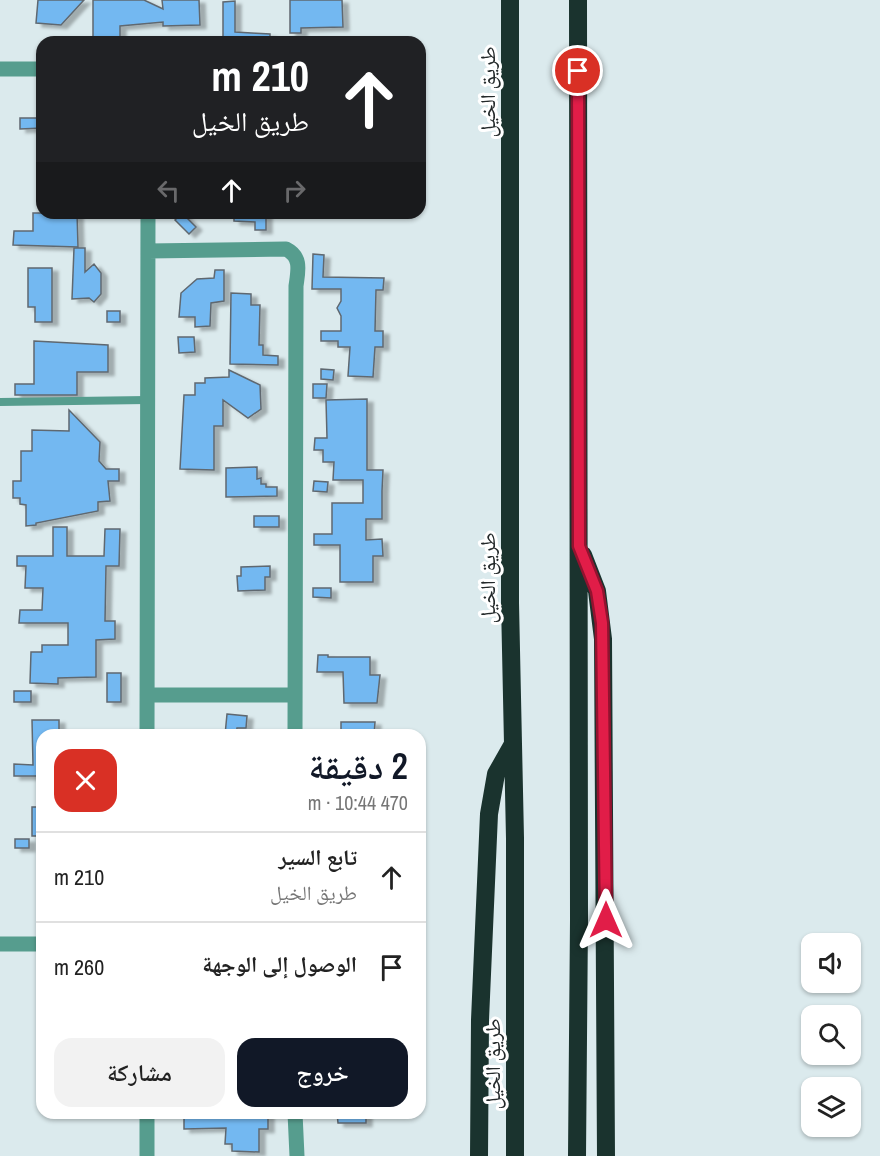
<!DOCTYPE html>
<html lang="ar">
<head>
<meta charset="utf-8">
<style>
	:root { --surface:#fff; --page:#f2f2f2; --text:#222; --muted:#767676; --line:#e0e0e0; --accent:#111827 }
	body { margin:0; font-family:"Archivo Narrow","Noto Naskh Arabic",sans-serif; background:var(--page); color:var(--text); direction:rtl; height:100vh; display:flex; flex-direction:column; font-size:22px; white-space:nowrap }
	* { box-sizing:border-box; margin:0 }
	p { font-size:20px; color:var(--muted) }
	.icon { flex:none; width:33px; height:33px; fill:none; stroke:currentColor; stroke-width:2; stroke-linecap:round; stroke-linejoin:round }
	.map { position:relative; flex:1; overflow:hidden; direction:ltr }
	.panel { position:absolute; left:36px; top:729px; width:390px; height:390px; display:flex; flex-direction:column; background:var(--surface); border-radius:18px; box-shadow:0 2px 4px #0004; direction:rtl }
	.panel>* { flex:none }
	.hud { position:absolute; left:36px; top:36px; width:390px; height:183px; border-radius:18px; box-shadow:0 2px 4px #0004; direction:rtl; background:#202124; color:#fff; overflow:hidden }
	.buttons { position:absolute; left:801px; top:933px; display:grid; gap:12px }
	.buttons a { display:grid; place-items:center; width:60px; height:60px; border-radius:12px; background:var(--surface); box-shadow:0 2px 4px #0004; font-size:30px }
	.pin { position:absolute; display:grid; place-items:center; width:51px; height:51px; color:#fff; margin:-26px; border:3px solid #fff; border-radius:50%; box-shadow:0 2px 6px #0007 }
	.me { position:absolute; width:66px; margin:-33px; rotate:0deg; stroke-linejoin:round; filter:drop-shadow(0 0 4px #0008) }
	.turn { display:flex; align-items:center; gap:21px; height:126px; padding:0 18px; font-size:27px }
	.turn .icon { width:78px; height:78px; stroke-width:2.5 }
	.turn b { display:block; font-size:42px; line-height:51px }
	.lanes { display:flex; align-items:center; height:57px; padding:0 18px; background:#0003; justify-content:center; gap:30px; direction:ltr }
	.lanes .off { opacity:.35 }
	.round { display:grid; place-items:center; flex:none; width:63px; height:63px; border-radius:18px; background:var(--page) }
	.head { display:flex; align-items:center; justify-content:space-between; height:102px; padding:0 18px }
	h1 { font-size:36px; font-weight:600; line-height:45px; color:var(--accent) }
	.cta { display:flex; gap:12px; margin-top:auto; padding:12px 18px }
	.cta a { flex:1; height:69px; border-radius:18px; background:var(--accent); color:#fff; font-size:24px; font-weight:600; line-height:69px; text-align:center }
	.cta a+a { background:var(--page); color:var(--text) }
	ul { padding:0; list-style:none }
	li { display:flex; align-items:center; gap:18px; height:90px; padding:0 18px; border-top:2px solid var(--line) }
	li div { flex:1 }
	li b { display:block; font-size:22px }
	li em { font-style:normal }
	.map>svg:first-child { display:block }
	.building { fill:#73b8f1; stroke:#5f6870; stroke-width:1.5; filter:url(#shadow) }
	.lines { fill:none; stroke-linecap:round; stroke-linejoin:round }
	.service { stroke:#569d8e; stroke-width:8 }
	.minor { stroke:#569d8e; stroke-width:15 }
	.motorway { stroke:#1a332e; stroke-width:18 }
	.route-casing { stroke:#92132f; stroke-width:15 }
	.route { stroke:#e11d48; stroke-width:10 }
	.labels { text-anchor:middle; stroke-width:6; stroke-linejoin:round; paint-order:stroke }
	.street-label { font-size:21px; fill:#23292a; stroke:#fff }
</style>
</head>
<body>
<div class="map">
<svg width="880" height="1156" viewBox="0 0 880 1156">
	<defs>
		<filter id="shadow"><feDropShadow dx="6" dy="3.5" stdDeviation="1.5" flood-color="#0004"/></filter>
	</defs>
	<rect width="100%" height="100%" fill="#dbeaed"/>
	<!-- building -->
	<path class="building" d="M38 0H84L61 25 36 23Z
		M93 0H144L163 9 162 0H199L200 25 163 26V22L120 26V42H93Z
		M290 0H342L343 27 301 28V33H290Z
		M235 1V32L270 34V42H223V2Z
		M20 118H42V128L20 129Z
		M33 213H77L78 247 13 245 14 231H33Z
		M182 213 196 227 189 234 175 220Z
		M234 213H266V230H255V222L234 221Z
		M74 248H85V272L94 264 101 273V294L94 302 89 298 72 299Z
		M313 254 324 255 323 277 384 278 383 290H376L375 331H383V347H375L373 377 348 376 350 347H338V341H321V331H341V316L337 308 341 301V289H312Z
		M28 268H52V322H35V307H28Z
		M215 270H224V301L211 303 210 326 195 327V317H179L181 293 197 279 214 278Z
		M231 293 251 294V305H260L259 345H263V355L278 356V365L230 364Z
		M107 311H120V322H107Z
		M178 337H194L195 352 179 353Z
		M34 341 108 345V372H77V395H15V384H34Z
		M321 369 334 370 333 380 321 379Z
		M229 370 260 385 261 409 248 418 223 400V426H214V470L180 469 184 395H195V383H205V378L229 377Z
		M313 384H327L326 398H313Z
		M367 399V470H383L382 491V519H366V540L382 539 383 556H373V582H340V545H314V534H332V503H363V480H333L334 462H323V450H314L315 438H327L326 400Z
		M69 410 100 442 99 461 106 469H119V481H108L110 501 98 502V511L36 523V525L26 526V505L20 504V498H13V481H21V451H32V430L69 431Z
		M257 467V479L261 478V484H266V487H277V496L226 497V468Z
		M314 481 328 482 327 492 313 491Z
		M254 516H279V527H254Z
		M53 527H67V556H104L105 529H120L119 566H106L105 621H115V639L96 640V677L58 678V684L30 683 31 652H42V645H68V623H19L20 610H42L43 588H25L26 566H17V556H53Z
		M270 566V577H265V590L238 591 237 576H241V567Z
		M313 588H331V598L313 597Z
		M318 655H328V657H370V675H380L377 703H344L343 672H317Z
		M107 673H121V702H107Z
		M14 691H31V702H14Z
		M227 714 247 716 246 728H237L236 735H225Z
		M32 720H59V735H42V776H14V764L33 765Z
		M341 722H375L374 735H341Z
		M32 807H42V836H32Z
		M15 839H29V848H15Z
		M184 1113H268V1129H259V1152L232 1151V1144H225L226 1128 184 1129Z
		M337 1113H366V1123H338Z"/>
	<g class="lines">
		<!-- service -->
		<path class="service" d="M0 402 147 400"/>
		<!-- minor -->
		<path class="minor" d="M0 69H42
			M148 251 286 249C302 257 298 271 296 286L295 735
			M147 695H295
			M147 735 148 213
			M0 944H42
			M147 1113V1156
			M295 1113 297 1156"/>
		<!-- motorway -->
		<path class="motorway" d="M510 0V603L515 838V1156
			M583 555 597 591 603 639 606 1156
			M479 1156 480 1020 489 814 496 774 513 744
			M577 1156 579 920 578 0"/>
	</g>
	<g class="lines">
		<defs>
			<path id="route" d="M578 71 579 546 597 591 602 623 606 920"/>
		</defs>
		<!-- route casing -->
		<use href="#route" class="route-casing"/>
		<!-- route -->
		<use href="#route" class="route"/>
	</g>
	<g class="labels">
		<!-- street labels -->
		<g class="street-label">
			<text transform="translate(488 92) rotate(-90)" y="7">طريق الخيل</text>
			<text transform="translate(488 578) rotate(-90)" y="7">طريق الخيل</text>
			<text transform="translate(493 1064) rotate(-90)" y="7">طريق الخيل</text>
		</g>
	</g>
</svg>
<div class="buttons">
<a><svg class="icon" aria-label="sound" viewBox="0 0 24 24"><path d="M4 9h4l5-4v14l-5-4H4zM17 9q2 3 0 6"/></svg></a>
<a><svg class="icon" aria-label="search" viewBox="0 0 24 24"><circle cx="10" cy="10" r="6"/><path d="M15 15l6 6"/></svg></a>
<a><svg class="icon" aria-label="layers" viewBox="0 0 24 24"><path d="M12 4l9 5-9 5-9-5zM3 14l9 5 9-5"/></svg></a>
</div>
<div class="pin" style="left:578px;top:71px;background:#d93025"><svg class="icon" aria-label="arrive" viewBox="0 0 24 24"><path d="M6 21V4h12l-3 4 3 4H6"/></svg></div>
<svg class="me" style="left:606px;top:920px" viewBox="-20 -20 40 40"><path d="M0-17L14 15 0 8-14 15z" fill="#e11d48" stroke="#fff" stroke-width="4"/></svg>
<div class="hud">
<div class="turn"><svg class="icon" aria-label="ahead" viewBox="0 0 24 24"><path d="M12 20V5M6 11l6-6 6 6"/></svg><div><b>210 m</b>طريق الخيل</div></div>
<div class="lanes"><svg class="icon off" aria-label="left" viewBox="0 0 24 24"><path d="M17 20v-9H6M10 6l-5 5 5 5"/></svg><svg class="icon" aria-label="ahead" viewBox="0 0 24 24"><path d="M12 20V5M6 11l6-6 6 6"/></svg><svg class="icon off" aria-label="right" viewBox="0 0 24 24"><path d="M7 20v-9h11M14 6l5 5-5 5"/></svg></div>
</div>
<section class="panel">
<div class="head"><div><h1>2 دقيقة</h1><p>470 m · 10:44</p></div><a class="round" style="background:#d93025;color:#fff"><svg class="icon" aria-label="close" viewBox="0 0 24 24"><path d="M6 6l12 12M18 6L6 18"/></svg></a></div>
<ul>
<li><svg class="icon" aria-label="ahead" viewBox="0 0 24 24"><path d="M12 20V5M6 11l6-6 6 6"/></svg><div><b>تابع السير</b><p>طريق الخيل</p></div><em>210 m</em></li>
<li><svg class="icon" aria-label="arrive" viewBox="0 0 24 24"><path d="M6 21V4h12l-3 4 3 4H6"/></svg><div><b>الوصول إلى الوجهة</b></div><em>260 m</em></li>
</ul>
<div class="cta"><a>خروج</a><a>مشاركة</a></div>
</section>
</div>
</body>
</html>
